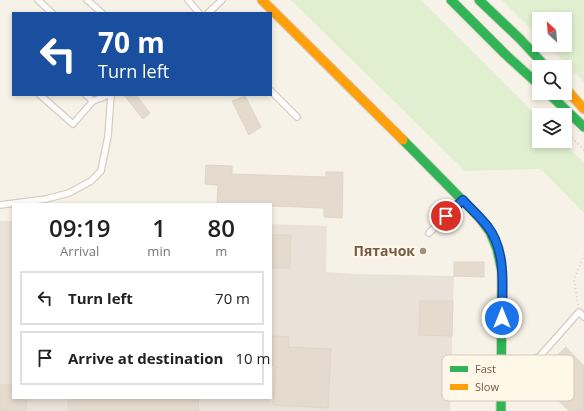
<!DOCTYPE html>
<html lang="en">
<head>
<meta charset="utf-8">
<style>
	:root { --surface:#fff; --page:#f6f6f6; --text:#222; --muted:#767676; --line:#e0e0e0 }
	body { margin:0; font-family:"Open Sans",sans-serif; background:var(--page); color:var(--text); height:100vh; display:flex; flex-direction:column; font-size:15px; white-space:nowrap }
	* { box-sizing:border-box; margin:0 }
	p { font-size:13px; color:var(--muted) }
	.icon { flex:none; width:22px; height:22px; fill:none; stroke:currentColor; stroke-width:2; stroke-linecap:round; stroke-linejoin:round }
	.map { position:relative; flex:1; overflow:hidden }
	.panel { position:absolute; left:12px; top:203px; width:260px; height:196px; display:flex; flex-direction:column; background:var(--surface); border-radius:0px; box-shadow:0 2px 6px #0003 }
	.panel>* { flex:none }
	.banner { position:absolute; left:12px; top:12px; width:260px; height:84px; border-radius:0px; box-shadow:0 2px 6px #0003; background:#1a4fa0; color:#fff; overflow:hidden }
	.needle { width:26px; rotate:334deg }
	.buttons { position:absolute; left:532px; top:12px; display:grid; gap:8px }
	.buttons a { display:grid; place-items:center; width:40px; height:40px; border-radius:0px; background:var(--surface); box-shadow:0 2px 6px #0003; font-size:20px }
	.pin { position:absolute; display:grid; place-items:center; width:34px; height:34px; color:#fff; margin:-17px; border:2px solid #fff; border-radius:50%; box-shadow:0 1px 4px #0007 }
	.me { position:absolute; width:44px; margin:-22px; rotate:0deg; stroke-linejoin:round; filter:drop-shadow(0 0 3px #0008) }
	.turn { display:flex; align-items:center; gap:14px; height:84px; padding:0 20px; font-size:18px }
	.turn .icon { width:52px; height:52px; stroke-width:2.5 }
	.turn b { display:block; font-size:28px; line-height:34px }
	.eta { display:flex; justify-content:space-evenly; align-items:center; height:68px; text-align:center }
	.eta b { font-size:24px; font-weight:600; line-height:28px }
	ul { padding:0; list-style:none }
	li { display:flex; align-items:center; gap:12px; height:54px; margin:0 8px 6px; padding:0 12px; border:2px solid var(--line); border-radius:0px }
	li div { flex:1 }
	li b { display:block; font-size:15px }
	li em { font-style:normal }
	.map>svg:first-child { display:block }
	.industrial { fill:#eae2d8 }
	.green { fill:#e0efd0 }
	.building { fill:#e4dace; stroke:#e0d5c9 }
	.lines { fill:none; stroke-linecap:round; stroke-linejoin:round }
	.lane-casing { stroke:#d6cdc2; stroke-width:8 }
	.fast-casing { stroke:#d8cec3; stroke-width:11 }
	.slow-casing { stroke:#d8cec3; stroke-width:11 }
	.path { stroke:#dad2cb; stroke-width:2; stroke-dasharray:1 3; stroke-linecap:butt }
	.lane { stroke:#fefdfb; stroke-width:5.5 }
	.fast { stroke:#30b455; stroke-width:9 }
	.slow { stroke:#ff9f0a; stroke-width:9 }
	.route-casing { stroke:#114b97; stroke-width:10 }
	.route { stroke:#1a73e8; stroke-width:7 }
	.poi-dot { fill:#a48f7e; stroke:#fff8e8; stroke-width:1.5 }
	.labels { text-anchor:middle; stroke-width:4; stroke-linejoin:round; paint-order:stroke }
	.poi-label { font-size:14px; font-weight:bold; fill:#775a45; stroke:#fff8e8; text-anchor:end }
	.key { fill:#fff8e8; stroke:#d6c9b7; stroke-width:1 }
	.key-label { font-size:11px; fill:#775a45 }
</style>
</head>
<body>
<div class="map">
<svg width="584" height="411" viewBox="0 0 584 411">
	<rect width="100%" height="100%" fill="#f7f2e7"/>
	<!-- industrial -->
	<path class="industrial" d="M0 221H13V398H271V224L327 226 326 272 359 274 454 276 450 411H0Z"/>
	<!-- green -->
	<path class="green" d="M291 0H421L539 118V141H562L584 163V213L541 169 465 171Z
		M502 0H584V82L547 45H565V19H539V37Z"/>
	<!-- building -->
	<path class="building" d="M124 95H136L150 113 143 119Z
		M245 96 261 127 249 135 232 101Z
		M206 165 232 166V174L326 177V172H343L342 218 324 217V208L271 206V204H217L218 185 205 184Z
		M271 235H291L290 268H271Z
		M454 262H484V277L454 276Z
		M420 301H453L452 336 419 335Z
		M271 336 289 337 288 347 331 349 328 408 273 405 275 366H271Z
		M566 347 584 366V411H569L559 401 572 388 548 364Z
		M0 385H13V398H27L26 411H0Z
		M68 398H199L198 411H68Z"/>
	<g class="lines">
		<defs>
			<path id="lane" d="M38 0 52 13
				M87 0 102 13
				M188 0 199 13
				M208 13 222 0
				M271 91 297 117
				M40 95 73 124 93 101 109 95
				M86 95 93 101
				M0 205 46 199 69 193 91 181 101 171 108 136 111 95
				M429 233 461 201
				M502 364 529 362 540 356 579 312 584 317"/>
			<path id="fast" d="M451 0 505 54 539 85
				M479 0 520 39 546 67
				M548 93 584 127
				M403 140 479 217 490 232 497 249 502 272 501 411"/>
			<path id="slow" d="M262 0 403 140
				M565 88 584 109"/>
		</defs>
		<!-- lane casing -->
		<use href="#lane" class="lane-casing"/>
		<!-- fast casing -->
		<use href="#fast" class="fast-casing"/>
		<!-- slow casing -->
		<use href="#slow" class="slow-casing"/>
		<!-- path -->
		<path class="path" d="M572 138 584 150
			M578 305 574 279 584 255"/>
		<!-- lane -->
		<use href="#lane" class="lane"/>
		<!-- fast -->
		<use href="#fast" class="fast"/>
		<!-- slow -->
		<use href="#slow" class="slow"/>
	</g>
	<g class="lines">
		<defs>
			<path id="route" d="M446 216 463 200C471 209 481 218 488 227 507 252 502 289 502 318"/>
		</defs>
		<!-- route casing -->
		<use href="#route" class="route-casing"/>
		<!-- route -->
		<use href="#route" class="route"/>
	</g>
	<!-- markers -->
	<circle class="poi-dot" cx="423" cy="251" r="4"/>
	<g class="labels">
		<!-- poi labels -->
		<g class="poi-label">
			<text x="415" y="256">Пятачок</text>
		</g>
	</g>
	<!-- legend -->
	<rect x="442" y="355" width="132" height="46" rx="6" class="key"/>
	<rect x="450" y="366" width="18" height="6" fill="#30b455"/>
	<rect x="450" y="384" width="18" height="6" fill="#ff9f0a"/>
	<g class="key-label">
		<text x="475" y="373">Fast</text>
		<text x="475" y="391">Slow</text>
	</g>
</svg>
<div class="buttons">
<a><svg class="needle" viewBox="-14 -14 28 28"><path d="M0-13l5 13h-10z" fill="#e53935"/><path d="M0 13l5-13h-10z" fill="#767676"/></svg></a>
<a><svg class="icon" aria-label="search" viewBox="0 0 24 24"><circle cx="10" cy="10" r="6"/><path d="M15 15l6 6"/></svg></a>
<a><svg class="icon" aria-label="layers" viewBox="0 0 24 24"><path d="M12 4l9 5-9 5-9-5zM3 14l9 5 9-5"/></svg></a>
</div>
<div class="pin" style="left:446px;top:216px;background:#d93025"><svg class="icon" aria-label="arrive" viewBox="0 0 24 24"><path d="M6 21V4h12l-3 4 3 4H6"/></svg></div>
<svg class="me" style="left:502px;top:318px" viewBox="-20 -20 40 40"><circle r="17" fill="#1a73e8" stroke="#fff" stroke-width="3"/><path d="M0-11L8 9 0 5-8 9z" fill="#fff"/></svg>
<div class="banner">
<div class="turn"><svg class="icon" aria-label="left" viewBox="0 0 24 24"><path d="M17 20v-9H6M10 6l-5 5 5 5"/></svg><div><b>70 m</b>Turn left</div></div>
</div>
<section class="panel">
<div class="eta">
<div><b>09:19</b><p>Arrival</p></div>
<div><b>1</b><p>min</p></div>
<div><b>80</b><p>m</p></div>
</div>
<ul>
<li><svg class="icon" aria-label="left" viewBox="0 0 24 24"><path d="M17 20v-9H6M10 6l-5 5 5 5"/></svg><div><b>Turn left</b></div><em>70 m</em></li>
<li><svg class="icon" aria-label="arrive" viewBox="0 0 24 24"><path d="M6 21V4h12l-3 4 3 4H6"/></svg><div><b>Arrive at destination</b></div><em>10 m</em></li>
</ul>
</section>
</div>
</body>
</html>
